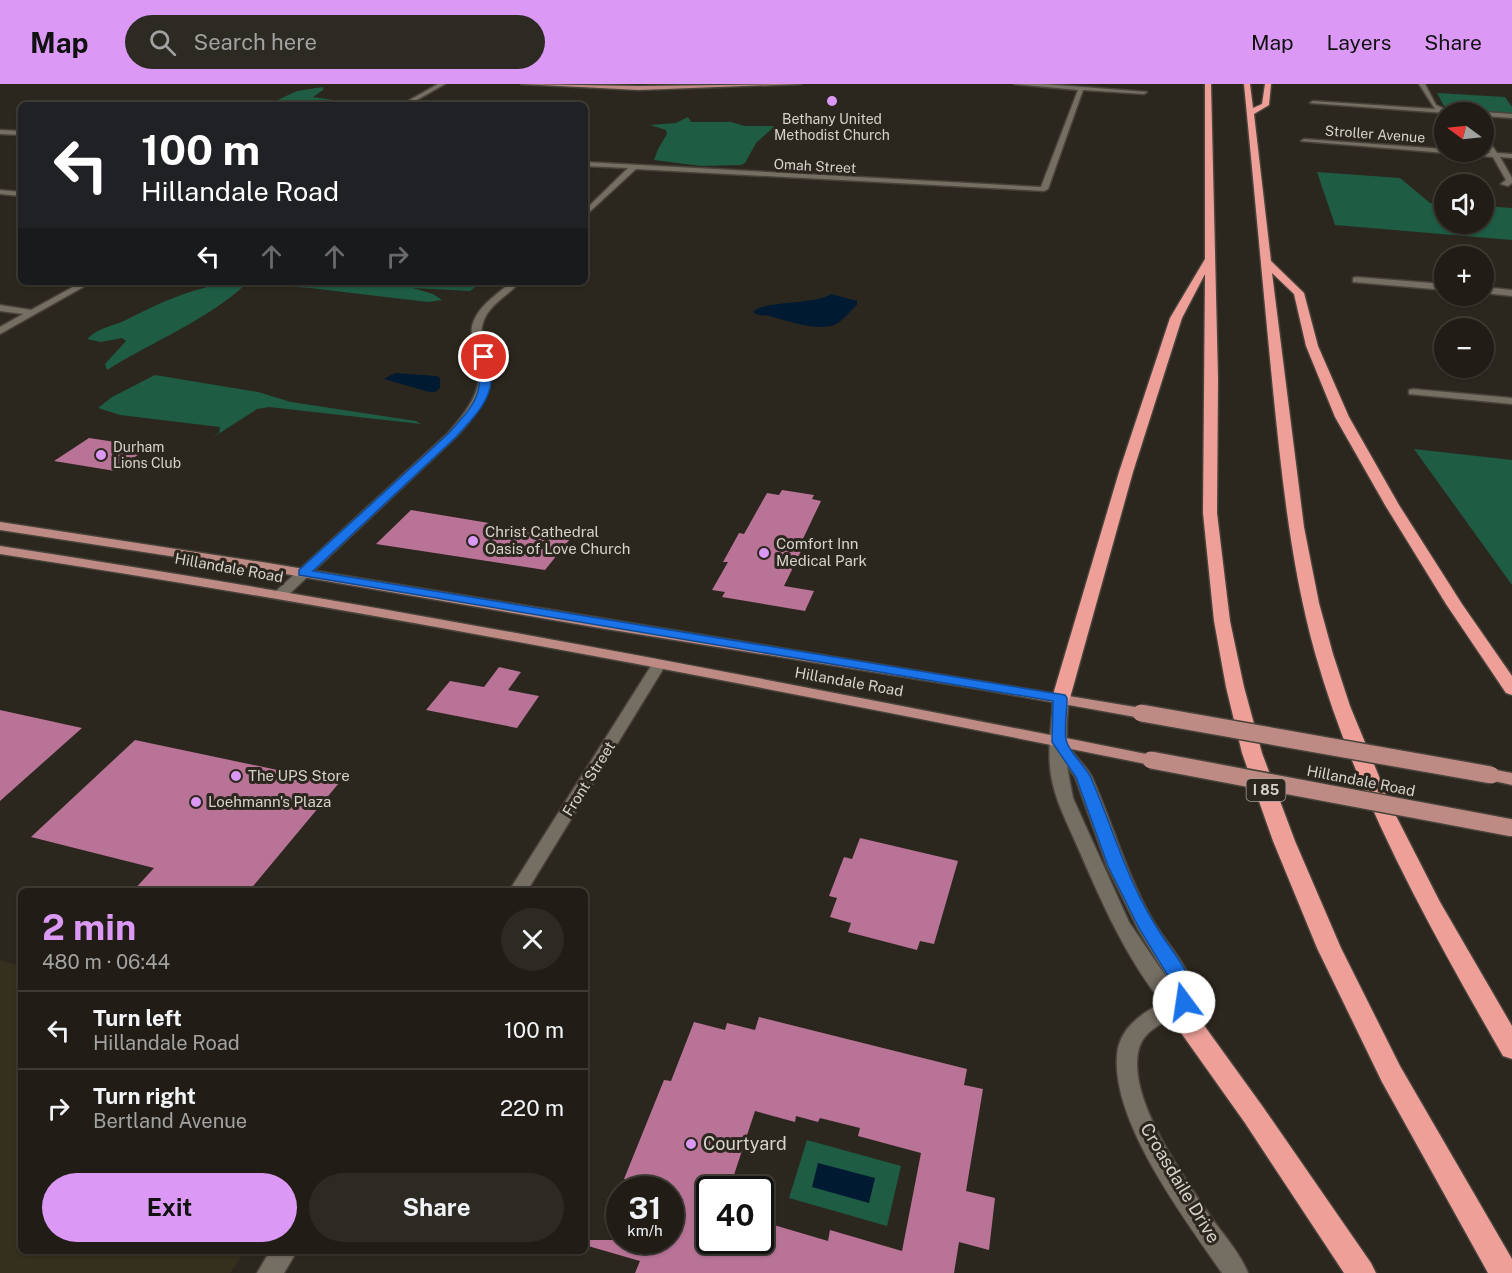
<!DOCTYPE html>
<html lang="en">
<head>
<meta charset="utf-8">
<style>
	:root { --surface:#211d16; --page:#2d2a23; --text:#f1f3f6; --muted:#a2a2a1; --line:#3e3b35; --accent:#db99f5 }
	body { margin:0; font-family:"Public Sans",sans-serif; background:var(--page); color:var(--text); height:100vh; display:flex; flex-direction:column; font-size:22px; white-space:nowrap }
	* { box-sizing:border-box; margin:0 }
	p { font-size:20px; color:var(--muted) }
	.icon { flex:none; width:33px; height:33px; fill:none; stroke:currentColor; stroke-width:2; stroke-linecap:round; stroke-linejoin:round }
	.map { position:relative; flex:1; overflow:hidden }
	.sheet { position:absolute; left:18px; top:804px; width:570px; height:366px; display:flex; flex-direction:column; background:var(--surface); border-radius:9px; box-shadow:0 2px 4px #0004,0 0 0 2px var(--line) }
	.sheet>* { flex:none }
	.hud { position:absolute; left:18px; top:18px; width:570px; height:183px; border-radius:9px; box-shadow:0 2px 4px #0004,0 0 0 2px var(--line); background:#202124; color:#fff; overflow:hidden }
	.needle { width:39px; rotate:285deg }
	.buttons { position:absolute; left:1434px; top:18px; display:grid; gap:12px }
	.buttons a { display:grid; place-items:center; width:60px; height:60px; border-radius:50%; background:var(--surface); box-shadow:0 2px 4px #0004,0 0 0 2px var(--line); font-size:30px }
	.speed { position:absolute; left:606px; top:1092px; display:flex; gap:12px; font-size:30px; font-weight:700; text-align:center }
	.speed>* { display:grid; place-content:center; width:78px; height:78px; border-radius:50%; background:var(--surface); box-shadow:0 2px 4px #0004,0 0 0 2px var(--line); line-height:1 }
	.speed small { font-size:15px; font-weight:400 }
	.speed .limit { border:3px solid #111; border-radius:9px; background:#fff; color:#111 }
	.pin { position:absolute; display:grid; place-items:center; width:51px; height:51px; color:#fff; margin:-26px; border:3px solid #fff; border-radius:50%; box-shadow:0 2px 6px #0007 }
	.me { position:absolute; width:66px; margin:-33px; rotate:346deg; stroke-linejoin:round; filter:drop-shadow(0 0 4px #0008) }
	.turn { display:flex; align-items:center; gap:21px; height:126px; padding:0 24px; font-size:27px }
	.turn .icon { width:78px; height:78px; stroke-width:2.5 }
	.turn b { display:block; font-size:42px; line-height:51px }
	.lanes { display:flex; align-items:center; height:57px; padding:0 24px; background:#0003; justify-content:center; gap:30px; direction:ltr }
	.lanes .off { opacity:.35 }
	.round { display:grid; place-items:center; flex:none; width:63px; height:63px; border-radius:32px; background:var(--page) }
	.summary { display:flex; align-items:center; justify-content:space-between; height:102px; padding:0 24px }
	h1 { font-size:36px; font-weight:700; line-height:45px; color:var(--accent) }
	.button { display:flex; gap:12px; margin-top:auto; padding:12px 24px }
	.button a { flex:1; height:69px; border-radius:36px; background:var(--accent); color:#111; font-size:24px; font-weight:700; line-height:69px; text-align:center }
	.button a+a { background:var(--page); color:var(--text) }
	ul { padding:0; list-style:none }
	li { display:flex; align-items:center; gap:18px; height:78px; padding:0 24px; border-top:2px solid var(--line) }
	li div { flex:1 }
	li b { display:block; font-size:22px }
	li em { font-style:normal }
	header { display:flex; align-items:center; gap:36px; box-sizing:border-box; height:84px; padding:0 30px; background:var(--accent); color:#111 }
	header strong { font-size:28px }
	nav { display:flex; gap:33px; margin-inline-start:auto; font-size:21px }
	.search { width:420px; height:54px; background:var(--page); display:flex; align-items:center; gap:15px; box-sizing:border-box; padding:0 21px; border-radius:33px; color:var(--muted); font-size:22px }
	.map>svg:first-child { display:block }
	.commercial { fill:#352f1e }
	.green { fill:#1e5c44 }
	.water { fill:#001a31 }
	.building { fill:#b87396; fill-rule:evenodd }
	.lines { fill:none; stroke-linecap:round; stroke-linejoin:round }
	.minor-casing { stroke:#47423a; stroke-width:3 }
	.major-casing { stroke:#47423a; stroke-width:3 }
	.highway-casing { stroke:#47423a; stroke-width:3 }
	.minor { fill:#746e63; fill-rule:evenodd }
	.major { fill:#bd8b83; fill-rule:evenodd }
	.highway { fill:#ed9f98; fill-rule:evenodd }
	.major-bridge-casing { stroke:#47423a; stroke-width:20; stroke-linecap:butt }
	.major-bridge { stroke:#bd8b83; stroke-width:17 }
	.route { fill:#1a73e8; stroke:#114b97; stroke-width:1.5 }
	.poi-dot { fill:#db99f5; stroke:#2c271e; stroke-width:2 }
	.labels { text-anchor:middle; stroke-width:6; stroke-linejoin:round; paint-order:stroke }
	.far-poi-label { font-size:14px; fill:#d6d2cc; stroke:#2c271e }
	.far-street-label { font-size:14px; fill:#d6d2cc; stroke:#2c271e }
	.shield { fill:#2c271e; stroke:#a39f98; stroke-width:1.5 }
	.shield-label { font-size:14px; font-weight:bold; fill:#d6d2cc }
	.poi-label { font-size:15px; fill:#d6d2cc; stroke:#2c271e; text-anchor:start }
	.street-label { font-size:15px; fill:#d6d2cc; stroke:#2c271e }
	.near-poi-label { font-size:18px; fill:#d6d2cc; stroke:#2c271e; text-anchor:start }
	.near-street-label { font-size:18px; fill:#d6d2cc; stroke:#2c271e }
</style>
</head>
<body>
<header>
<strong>Map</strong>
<div class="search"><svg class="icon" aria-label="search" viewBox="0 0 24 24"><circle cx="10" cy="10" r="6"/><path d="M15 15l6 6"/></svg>Search here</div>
<nav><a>Map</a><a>Layers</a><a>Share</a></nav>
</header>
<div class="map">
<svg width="1512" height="1189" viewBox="0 0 1512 1189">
	<rect width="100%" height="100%" fill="#2c271e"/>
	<!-- commercial -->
	<path class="commercial" d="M0 876 21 882V1167H245L230 1189H0Z"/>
	<!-- green -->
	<path class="green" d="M323 3V6L313 13 339 17 341 19 267 21 297 7Z
		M1437 9 1505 13 1512 23V29L1449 24 1444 22Z
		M688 33 691 38H731L745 42H775L756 59 745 79 741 81 701 82 654 76 658 65 667 50 666 46 650 41 676 39Z
		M1317 88 1400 94 1430 119 1444 120V140H1484V122L1512 124V156L1335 141Z
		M230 198H482L470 207 413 204 433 210 442 216 428 218 310 204 246 200C206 237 153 257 107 286L105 280 126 257 122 254 101 258 87 255C99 243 114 242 128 235 166 216 188 206 230 198Z
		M155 291 258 308 291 318 416 337 421 340 269 323 257 325 209 356 219 349 220 343 120 331 98 324 112 313Z
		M1414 365 1512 376V501Z
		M807 1056 901 1082 887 1142 789 1114Z"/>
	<!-- water -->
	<path class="water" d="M831 210 857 217V221C850 227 841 240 831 242 812 246 788 237 770 232 763 230 759 233 753 228 764 216 817 221 831 210Z
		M395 289 437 292 440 294V304L435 308H429L384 295Z
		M818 1079 875 1094 869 1119 812 1103Z"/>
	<!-- building -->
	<path class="building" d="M89 354 149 363 115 387 54 377Z
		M782 406 814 411 812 415 821 417 801 459H805L784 502 814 507 805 527 722 513 725 508 712 506 728 478H723L739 449 744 450 767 409 779 411Z
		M411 426 489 439 486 441 570 455 545 486 376 460Z
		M499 583 521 588 508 606 539 612 517 644 426 626 450 597 484 603Z
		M0 626 82 644 0 717Z
		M135 656 339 699 249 807H133L154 784 31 753Z
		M860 754 958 777 934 860 920 857 917 866 848 848 851 839 830 833 837 814 829 812 844 773 852 775Z
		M759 933 967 985 964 1001 983 1005 966 1107 995 1114 989 1166 959 1158 954 1189H635L640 1177 588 1162 589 1156H670V1106H628L631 1097 624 1095 664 996 671 997 694 938 725 946 727 939 755 946ZM755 1027 795 1038 796 1032 818 1038 820 1034 860 1044 858 1052 921 1069 902 1167 830 1146 828 1157 760 1137V1156H710V1098L730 1103Z"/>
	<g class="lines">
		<defs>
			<path id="minor" d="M438 0H445L408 21H401Z
				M1014 0H1044L1147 8 1144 10 1083 6 1048 105 1044 107 636 85 585 132V126L628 84 585 82V78L1041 103 1078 6Z
				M1419 0H1425L1436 21 1445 25 1465 28 1444 29 1310 19 1313 17 1435 25Z
				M1483 28H1484L1512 30V34L1484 32Z
				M0 46 21 47V51L0 50Z
				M1484 50 1497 69 1512 70V74L1500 73 1512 94V99L1508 102 1501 100 1506 96 1493 73 1301 57 1304 55 1444 65V68L1490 69 1484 57Z
				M0 106 21 108V112L0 110Z
				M1356 193 1444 200V206L1353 198V194Z
				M82 198H92L0 250V243L23 230 0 227V221L31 226Z
				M511 198H520C509 211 488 221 483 239 479 250 485 260 487 271 497 305 478 329 456 353L285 514H275L273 511 275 508 448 349C469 325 486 303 477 270 475 260 469 249 473 239 479 221 498 210 511 198Z
				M1484 203 1512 206V212L1484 209Z
				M1413 305 1512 314V320L1409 310V306Z
				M658 578 665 582 527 807H509L651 582Z
				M1061 609 1069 614C1068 625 1065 650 1068 659 1073 672 1086 681 1092 693 1113 740 1126 789 1152 835 1165 858 1188 880 1194 906 1201 937 1145 930 1138 969 1129 1019 1188 1100 1216 1140 1227 1155 1241 1171 1248 1189H1222C1185 1135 1112 1039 1117 972 1118 946 1141 929 1162 919 1124 870 1103 821 1078 764 1068 740 1055 717 1051 691 1047 667 1052 639 1053 614ZM1067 682 1075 693 1107 782 1138 845 1173 903 1129 838 1073 714Z
				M270 1167H297L284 1189H257Z"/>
			<path id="major" d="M521 0 639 2 801 0 639 6Z
				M0 438 268 479 1141 624 1149 629 1141 634 985 606 594 543 268 487 0 446Z
				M0 462C385 521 769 595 1151 671L1157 672 1159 676 1157 680 1151 681C769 604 385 529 0 470Z
				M1491 685 1512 689V701L1485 695 1483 691 1485 687Z"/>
			<path id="highway" d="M1205 0H1211L1218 295 1217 429 1230 537 1244 603 1262 669 1295 757 1341 864 1400 982 1512 1175V1189H1488L1382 998 1317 864 1273 757 1242 669 1226 603 1214 537 1203 429 1205 190 1182 234 1133 388 1070 614 1067 618H1055L1052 614 1119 388 1170 234 1205 175Z
				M1244 0H1250L1253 24 1262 20 1265 0H1271L1269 21 1254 30 1271 177 1304 209 1318 262 1349 333 1399 421 1462 520 1512 592V611L1506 609 1446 520 1385 421 1335 333 1306 262 1294 210 1272 189 1304 443 1319 519 1333 570 1350 622 1392 724 1440 818 1512 942V975L1503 972C1429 843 1356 713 1315 569 1291 483 1282 394 1273 306 1263 204 1254 102 1244 0Z
				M1176 912 1185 915 1263 1023 1371 1179 1376 1189H1344L1245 1039 1167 929 1164 922 1167 915Z"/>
		</defs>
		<!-- minor casing -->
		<use href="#minor" class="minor-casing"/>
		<!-- major casing -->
		<use href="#major" class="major-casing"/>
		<!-- highway casing -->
		<use href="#highway" class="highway-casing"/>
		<!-- minor -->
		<use href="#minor" class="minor"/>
		<!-- major -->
		<use href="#major" class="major"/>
		<!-- highway -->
		<use href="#highway" class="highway"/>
		<defs>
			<path id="major-bridge" d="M1141 629 1491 691
				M1151 676 1512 744"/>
		</defs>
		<!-- major-bridge casing -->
		<use href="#major-bridge" class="major-bridge-casing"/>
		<!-- major-bridge -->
		<use href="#major-bridge" class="major-bridge"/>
	</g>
	<!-- route -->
	<path class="route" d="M484 270 488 273C489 281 491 289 491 297 490 319 469 338 456 353L313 487 1065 611 1067 614C1067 627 1064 643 1066 656 1069 669 1086 682 1091 694 1115 749 1127 799 1161 850 1173 869 1202 900 1191 924L1184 926 1178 924 1170 895 1139 844 1108 782 1076 693 1052 658 1053 617 299 491V486L449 349C475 319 483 314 479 273Z"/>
	<!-- markers -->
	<g class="poi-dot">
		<circle cx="832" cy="17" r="6"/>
		<circle cx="101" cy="371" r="6"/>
		<circle cx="473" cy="457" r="6"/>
		<circle cx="764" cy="469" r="6"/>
		<circle cx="236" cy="692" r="6"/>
		<circle cx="196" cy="718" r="6"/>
		<circle cx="691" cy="1060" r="6"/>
	</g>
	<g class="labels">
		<!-- far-poi labels -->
		<g class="far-poi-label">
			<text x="832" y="40">Bethany United<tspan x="832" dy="16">Methodist Church</tspan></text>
			<text x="113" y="368" text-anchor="start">Durham<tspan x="113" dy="16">Lions Club</tspan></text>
		</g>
		<!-- far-street labels -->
		<g class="far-street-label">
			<text transform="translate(1375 50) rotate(4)" y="5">Stroller Avenue</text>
			<text transform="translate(815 82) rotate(3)" y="5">Omah Street</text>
		</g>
		<!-- shield labels -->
		<rect class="shield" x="1246.5" y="695" width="39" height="22" rx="4.5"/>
		<g class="shield-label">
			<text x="1266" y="711">I 85</text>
		</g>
		<!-- poi labels -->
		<g class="poi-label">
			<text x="485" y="453">Christ Cathedral<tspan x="485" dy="17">Oasis of Love Church</tspan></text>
			<text x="776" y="465">Comfort Inn<tspan x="776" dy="17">Medical Park</tspan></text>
			<text x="248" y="697">The UPS Store</text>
			<text x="208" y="723">Loehmann's Plaza</text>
		</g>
		<!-- street labels -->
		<g class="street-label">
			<text transform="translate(229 484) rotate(10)" y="5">Hillandale Road</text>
			<text transform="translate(849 598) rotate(10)" y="5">Hillandale Road</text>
			<text transform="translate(589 695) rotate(-58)" y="5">Front Street</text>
			<text transform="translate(1361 697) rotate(11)" y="5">Hillandale Road</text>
		</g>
		<!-- near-poi labels -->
		<g class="near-poi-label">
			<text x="703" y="1066">Courtyard</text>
		</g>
		<!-- near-street labels -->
		<g class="near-street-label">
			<text transform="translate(1180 1099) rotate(59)" y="6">Croasdaile Drive</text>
		</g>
	</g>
</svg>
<div class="buttons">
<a><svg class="needle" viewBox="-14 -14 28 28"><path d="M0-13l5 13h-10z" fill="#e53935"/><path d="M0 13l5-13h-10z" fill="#a2a2a1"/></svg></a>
<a><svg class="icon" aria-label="sound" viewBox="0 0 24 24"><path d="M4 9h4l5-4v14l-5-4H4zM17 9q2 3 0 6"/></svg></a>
<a>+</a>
<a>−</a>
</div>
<div class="speed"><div>31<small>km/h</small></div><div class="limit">40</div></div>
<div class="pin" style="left:484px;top:273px;background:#d93025"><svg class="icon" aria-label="arrive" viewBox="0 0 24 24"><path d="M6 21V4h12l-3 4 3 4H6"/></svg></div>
<svg class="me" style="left:1184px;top:918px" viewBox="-20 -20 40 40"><circle r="19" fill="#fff"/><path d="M0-13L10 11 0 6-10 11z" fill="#1a73e8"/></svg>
<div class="hud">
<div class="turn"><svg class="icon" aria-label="left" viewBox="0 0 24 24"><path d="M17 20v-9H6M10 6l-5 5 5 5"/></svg><div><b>100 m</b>Hillandale Road</div></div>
<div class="lanes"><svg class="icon" aria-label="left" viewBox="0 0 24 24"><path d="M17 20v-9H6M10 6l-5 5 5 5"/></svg><svg class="icon off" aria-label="ahead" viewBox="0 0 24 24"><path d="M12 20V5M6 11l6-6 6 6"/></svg><svg class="icon off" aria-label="ahead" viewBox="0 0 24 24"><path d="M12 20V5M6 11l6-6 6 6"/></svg><svg class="icon off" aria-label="right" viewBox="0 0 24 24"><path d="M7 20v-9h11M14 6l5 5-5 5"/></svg></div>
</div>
<section class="sheet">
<div class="summary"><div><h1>2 min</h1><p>480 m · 06:44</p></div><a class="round"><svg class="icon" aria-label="close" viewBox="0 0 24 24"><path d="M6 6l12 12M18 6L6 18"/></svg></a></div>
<ul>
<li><svg class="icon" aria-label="left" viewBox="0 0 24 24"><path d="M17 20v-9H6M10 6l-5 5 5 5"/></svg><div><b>Turn left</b><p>Hillandale Road</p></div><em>100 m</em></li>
<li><svg class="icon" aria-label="right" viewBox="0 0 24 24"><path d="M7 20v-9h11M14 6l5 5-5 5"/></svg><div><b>Turn right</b><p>Bertland Avenue</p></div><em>220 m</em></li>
</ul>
<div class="button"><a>Exit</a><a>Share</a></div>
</section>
</div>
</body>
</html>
